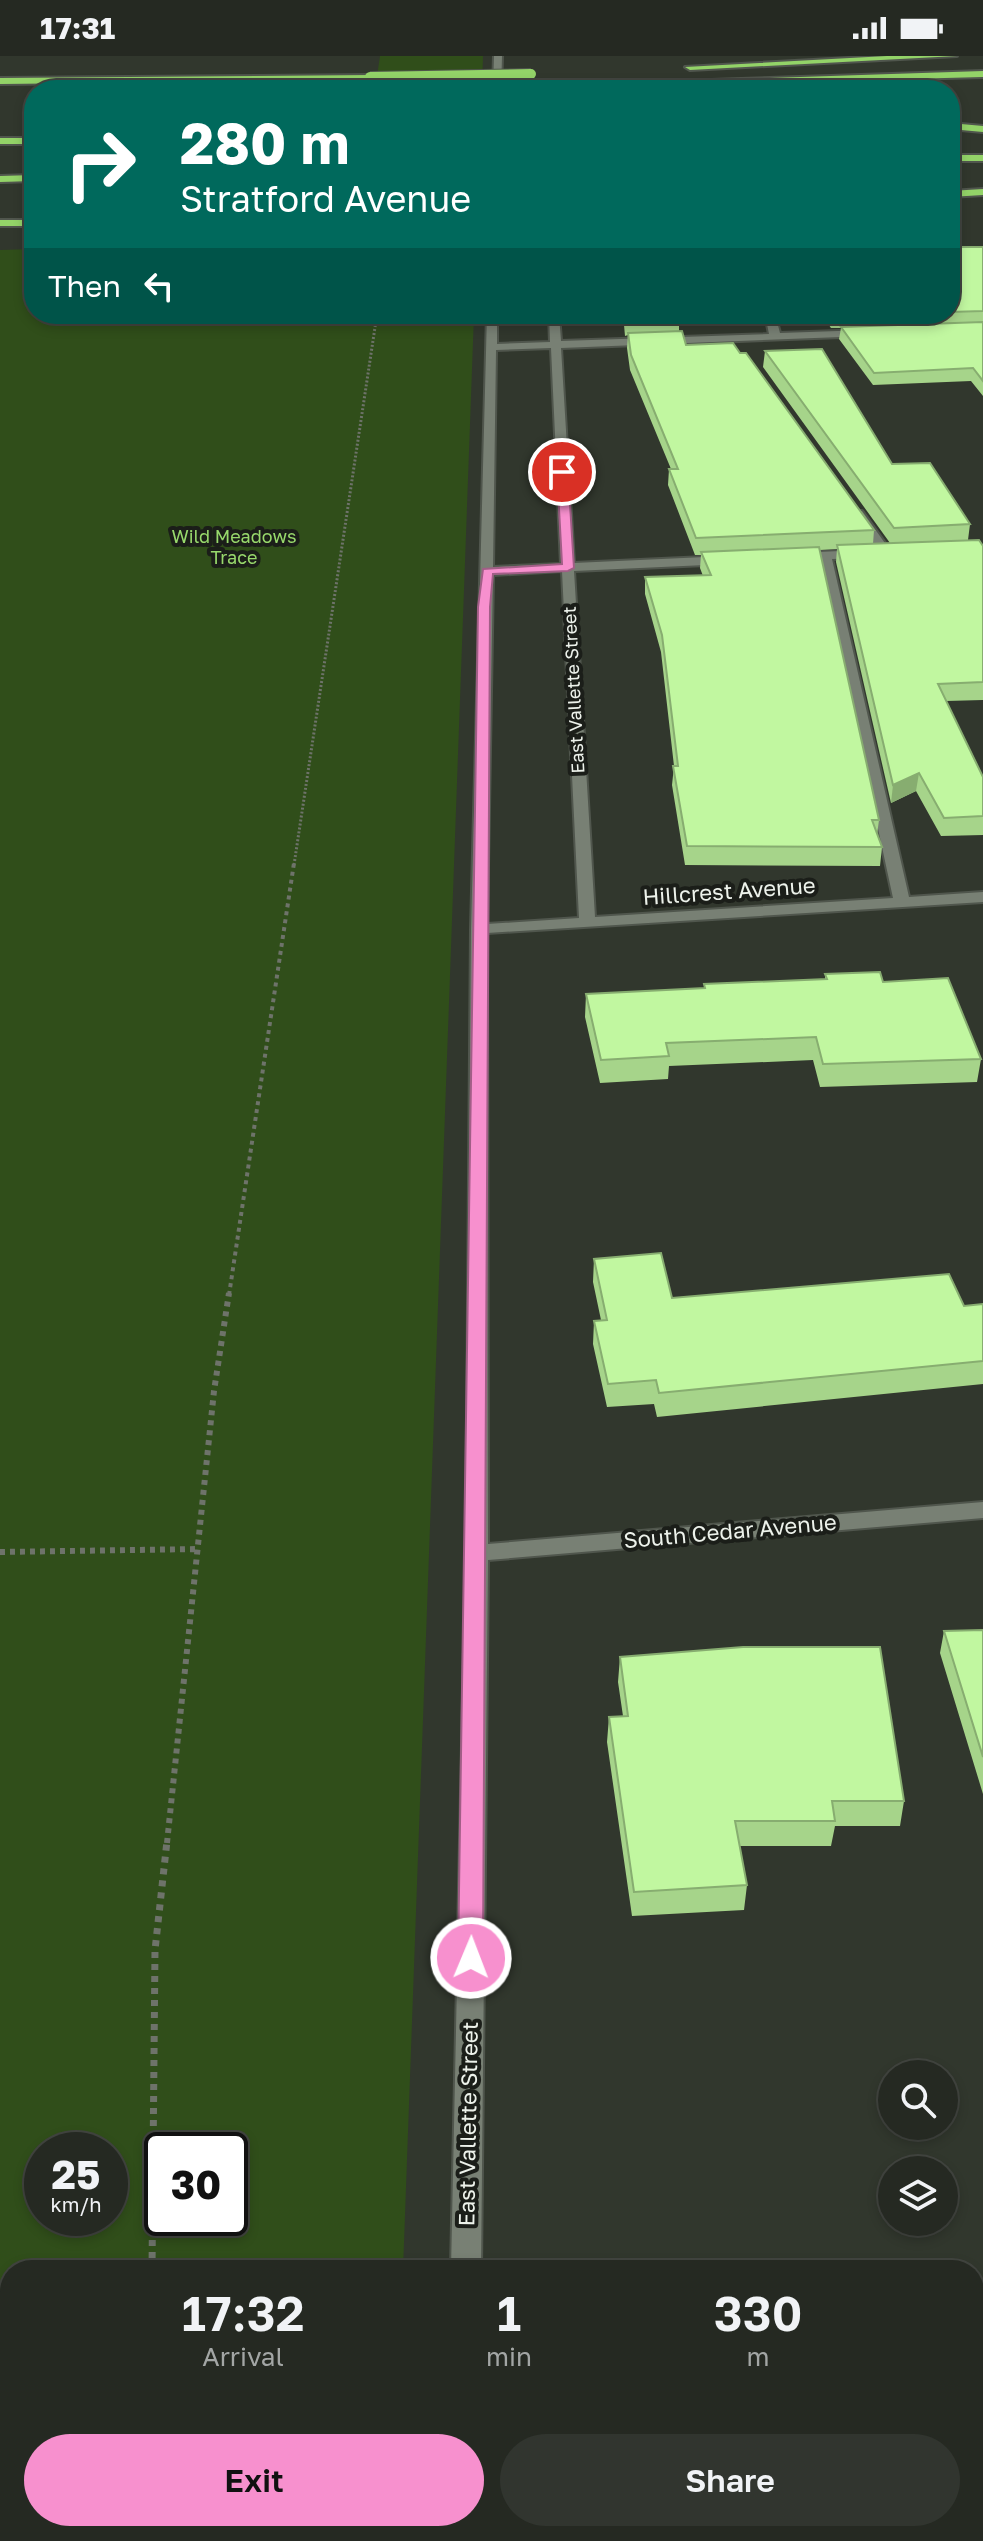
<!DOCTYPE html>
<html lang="en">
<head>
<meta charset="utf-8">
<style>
	:root { --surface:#252922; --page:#31352f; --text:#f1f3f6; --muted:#a3a6a5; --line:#424540; --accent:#f790ce }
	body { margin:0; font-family:"Golos Text",sans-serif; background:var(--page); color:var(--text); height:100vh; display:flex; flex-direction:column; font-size:30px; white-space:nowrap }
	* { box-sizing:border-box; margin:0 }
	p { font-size:26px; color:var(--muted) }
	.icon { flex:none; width:44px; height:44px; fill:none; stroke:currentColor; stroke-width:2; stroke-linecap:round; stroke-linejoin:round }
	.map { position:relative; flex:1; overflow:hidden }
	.sheet { position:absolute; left:0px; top:2204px; width:984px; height:282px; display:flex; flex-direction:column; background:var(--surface); border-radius:32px 32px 0 0; box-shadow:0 4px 12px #0003,0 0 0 2px var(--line) }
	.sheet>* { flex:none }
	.top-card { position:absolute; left:24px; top:24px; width:936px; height:244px; border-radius:32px; box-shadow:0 4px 12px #0003,0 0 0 2px var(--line); background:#00695c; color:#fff; overflow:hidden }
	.fabs { position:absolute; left:878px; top:2004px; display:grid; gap:16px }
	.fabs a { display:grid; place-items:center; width:80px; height:80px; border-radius:50%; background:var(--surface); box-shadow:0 4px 12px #0003,0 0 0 2px var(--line); font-size:40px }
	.speed { position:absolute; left:24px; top:2076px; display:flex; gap:16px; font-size:40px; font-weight:700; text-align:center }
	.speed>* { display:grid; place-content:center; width:104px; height:104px; border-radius:50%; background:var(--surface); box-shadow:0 4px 12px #0003,0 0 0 2px var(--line); line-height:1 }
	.speed small { font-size:20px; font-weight:400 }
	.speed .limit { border:4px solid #111; border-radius:12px; background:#fff; color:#111 }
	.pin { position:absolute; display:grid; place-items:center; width:68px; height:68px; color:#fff; margin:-34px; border:4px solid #fff; border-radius:50%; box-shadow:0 2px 8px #0007 }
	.me { position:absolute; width:88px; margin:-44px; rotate:1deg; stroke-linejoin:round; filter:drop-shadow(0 0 6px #0008) }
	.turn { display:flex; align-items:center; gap:28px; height:168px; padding:0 24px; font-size:36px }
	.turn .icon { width:104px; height:104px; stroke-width:2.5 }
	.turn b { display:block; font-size:56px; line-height:68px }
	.then { display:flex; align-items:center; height:76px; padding:0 24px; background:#0003; gap:16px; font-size:30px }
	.eta { display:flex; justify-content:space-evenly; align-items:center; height:136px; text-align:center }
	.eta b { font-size:48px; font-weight:600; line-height:56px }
	.action { display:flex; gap:16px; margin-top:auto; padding:16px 24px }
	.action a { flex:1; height:92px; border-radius:48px; background:var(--accent); color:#111; font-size:32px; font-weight:600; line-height:92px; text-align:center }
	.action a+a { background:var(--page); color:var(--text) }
	.status { display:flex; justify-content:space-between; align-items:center; height:56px; padding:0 40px; background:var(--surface); direction:ltr }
	.status svg { height:22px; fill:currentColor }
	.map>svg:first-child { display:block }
	.green { fill:#304e1a; fill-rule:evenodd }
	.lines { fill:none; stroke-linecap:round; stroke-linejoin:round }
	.minor-casing { stroke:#50564d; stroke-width:4 }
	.highway-casing { stroke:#50564d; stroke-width:4 }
	.path-far3 { stroke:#6e736a; stroke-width:3; stroke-dasharray:2 2; stroke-linecap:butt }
	.path-far2 { stroke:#6e736a; stroke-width:4; stroke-dasharray:4 4; stroke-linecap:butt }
	.path-far1 { stroke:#6e736a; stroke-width:6; stroke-dasharray:5 5; stroke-linecap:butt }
	.path { stroke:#6e736a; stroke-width:7; stroke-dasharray:6 6; stroke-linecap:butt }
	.minor { fill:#788074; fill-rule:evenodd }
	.highway { fill:#93d368; fill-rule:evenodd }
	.highway-bridge-casing { stroke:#50564d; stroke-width:12; stroke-linecap:butt }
	.highway-bridge { stroke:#93d368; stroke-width:10 }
	.wall { fill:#a6d48a }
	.shaded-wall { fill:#87ad70 }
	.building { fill:#c1f7a0; stroke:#87ad70; stroke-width:2 }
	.route { fill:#f790ce; stroke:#a15e86; stroke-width:2 }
	.labels { text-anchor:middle; stroke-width:8; stroke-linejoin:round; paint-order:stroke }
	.far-park-label { font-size:18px; fill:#98d96c; stroke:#1b1e19 }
	.far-street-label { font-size:18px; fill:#edf2eb; stroke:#1b1e19 }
	.street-label { font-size:22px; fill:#edf2eb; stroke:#1b1e19 }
</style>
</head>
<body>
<div class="status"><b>17:31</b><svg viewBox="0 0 49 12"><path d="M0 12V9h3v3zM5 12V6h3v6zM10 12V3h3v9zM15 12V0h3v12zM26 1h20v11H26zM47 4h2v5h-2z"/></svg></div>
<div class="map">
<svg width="983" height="2485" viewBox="0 0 983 2485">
	<rect width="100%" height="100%" fill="#31372d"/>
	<!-- green -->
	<path class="green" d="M380 0H483L482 34H375Z
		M34 193V258H474L403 2214H10V2476H393L392 2485H0V194ZM42 2094H110V2162H42ZM162 2094H230V2162H162Z"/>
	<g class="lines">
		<defs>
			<path id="minor" d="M494 0H502L501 34H493Z
				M487 258H497V288L550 286 549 258H559L561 285 769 278 765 258H775L780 277 867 274 872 277 867 280 561 292 574 507 727 500 733 504 727 508 574 515 595 861 893 842 820 504H791L789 501 795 497 863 494 869 498 863 502 832 503 909 841 983 836V846L487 877 488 1488 983 1446V1462L488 1504 481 2214H451L466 1497 471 873ZM551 292 561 508 493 511 496 294ZM562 515 579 862 487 868 493 519Z
				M854 455H862L892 497 890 500H882L852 458Z
				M445 2476H477V2485H445Z"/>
			<path id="highway" d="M887 0H957L690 14 685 11Z
				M983 15V21L525 33 530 30Z
				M373 19 370 24 0 28V22Z
				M950 67 983 70V76L950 73Z
				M0 82H34V88H0Z
				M950 99H983V105H950Z
				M34 119V125L0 126V120Z
				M983 133V139L950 141V135Z
				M0 164H34V170H0Z"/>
		</defs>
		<!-- minor casing -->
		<use href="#minor" class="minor-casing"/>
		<!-- highway casing -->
		<use href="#highway" class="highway-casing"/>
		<!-- path-far3 -->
		<path class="path-far3" d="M294 809 377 258"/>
		<!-- path-far2 -->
		<path class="path-far2" d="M229 1239 294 807"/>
		<!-- path-far1 -->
		<path class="path-far1" d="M0 1496 200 1493
			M167 1787 214 1335 229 1237"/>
		<!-- path -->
		<path class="path" d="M152 2214 155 1894 167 1785
			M163 2476 164 2485"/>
		<!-- minor -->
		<use href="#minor" class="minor"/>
		<!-- highway -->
		<use href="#highway" class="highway"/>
		<defs>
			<path id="highway-bridge" d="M370 21 531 18"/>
		</defs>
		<!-- highway-bridge casing -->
		<use href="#highway-bridge" class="highway-bridge-casing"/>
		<!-- highway-bridge -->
		<use href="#highway-bridge" class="highway-bridge"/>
	</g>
	<!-- wall -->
	<path class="wall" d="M950 191H983V340L971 325 873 329 839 283 841 272H831L821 258H950Z
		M623 258H679V275L686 289 740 297 874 474 873 488 890 487 763 311 765 295 892 408 970 468 968 484 983 490V644L946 645 983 721V779L941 780 916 735 891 747 836 506 837 493 820 494 879 764 877 779 882 791 880 810 685 809 672 729 674 710 661 596 645 538V521L703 520 700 512 701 499H695L668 429 669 413H671L630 314 627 292 628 279 625 280Z
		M825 918 883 926 981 1003 977 1026 820 1031 813 1004 669 1010 668 1023 600 1027 585 961 586 938 704 932V928L825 923Z
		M594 1203 672 1242 964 1250 983 1248V1328L657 1361 654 1348 607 1351 593 1288 594 1265 601 1264 593 1226Z
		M983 1574V1738L940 1597 944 1575Z
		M620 1601 904 1745 900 1770H835L831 1790H740L747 1829 744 1854 632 1860 607 1686 609 1661 623 1660 618 1626Z
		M658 2476H818L820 2485H659Z
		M905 2476H974L983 2485H907Z"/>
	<!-- shaded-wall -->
	<path class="shaded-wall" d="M919 717 916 735 891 747 893 729Z"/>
	<!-- building -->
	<path class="building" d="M950 191H983V255L950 256V218H956L950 211Z
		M626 258H679L680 260 626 262Z
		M831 258H882L832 260Z
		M983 266V325L973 312 874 317 841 271Z
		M682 275 686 289 733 287 740 297H746L874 474 696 482 669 413H678L631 299 628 277Z
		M822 293 892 408 930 407 970 468 894 472 765 295Z
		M979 484 983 490V626L938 628 983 721V760L944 762 919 717 893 729 837 489Z
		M819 491 879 764H872L882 791 687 790 673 710H678L662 579 645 521 711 519 701 496Z
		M880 916 883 926 948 922 981 1003 823 1008 816 981 666 987 669 1000 601 1004 586 938 705 932 704 928 827 923 825 918Z
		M661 1197 672 1242 949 1218 964 1250 983 1248V1305L659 1337 656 1324 608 1328 594 1265 607 1264 594 1203Z
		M983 1574V1701L944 1575Z
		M743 1591H880L904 1745H832L835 1765H735L747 1829 634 1836 609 1661 628 1660 620 1601Z
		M983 2291V2485H918L916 2476H974V2292Z
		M663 2476H818L820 2485H665Z"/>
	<!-- route -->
	<path class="route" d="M562 413 568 416 574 512 568 515 493 518 490 551 483 1902 479 1910 471 1913 462 1910 458 1902 478 551 483 513 562 508 557 416Z"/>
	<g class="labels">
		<!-- far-park labels -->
		<g class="far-park-label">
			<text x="234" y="487">Wild Meadows<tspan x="234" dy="21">Trace</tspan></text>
		</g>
		<!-- far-street labels -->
		<g class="far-street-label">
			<text transform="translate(574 634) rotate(-93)" y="6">East Vallette Street</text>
		</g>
		<!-- street labels -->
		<g class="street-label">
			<text transform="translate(729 835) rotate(-4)" y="8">Hillcrest Avenue</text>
			<text transform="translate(730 1475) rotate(-5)" y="8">South Cedar Avenue</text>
			<text transform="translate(468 2068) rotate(-89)" y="8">East Vallette Street</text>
		</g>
	</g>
</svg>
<div class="fabs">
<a><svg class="icon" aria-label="search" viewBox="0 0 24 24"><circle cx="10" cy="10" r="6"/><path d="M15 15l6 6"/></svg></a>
<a><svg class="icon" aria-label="layers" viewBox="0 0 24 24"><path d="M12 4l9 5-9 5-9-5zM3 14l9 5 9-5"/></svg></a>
</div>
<div class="speed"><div>25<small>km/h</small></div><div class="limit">30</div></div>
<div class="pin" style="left:562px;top:416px;background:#d93025"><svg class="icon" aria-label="arrive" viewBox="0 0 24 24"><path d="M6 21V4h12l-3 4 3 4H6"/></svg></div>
<svg class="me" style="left:471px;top:1902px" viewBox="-20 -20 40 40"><circle r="17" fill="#f790ce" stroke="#fff" stroke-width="3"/><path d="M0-11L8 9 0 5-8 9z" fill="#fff"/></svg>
<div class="top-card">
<div class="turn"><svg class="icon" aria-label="right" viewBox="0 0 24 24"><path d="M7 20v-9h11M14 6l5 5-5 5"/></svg><div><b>280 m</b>Stratford Avenue</div></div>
<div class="then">Then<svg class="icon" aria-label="left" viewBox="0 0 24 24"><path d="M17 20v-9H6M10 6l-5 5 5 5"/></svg></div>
</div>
<section class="sheet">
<div class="eta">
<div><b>17:32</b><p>Arrival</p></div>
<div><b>1</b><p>min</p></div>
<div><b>330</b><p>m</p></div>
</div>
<div class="action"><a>Exit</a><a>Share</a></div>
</section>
</div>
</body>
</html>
